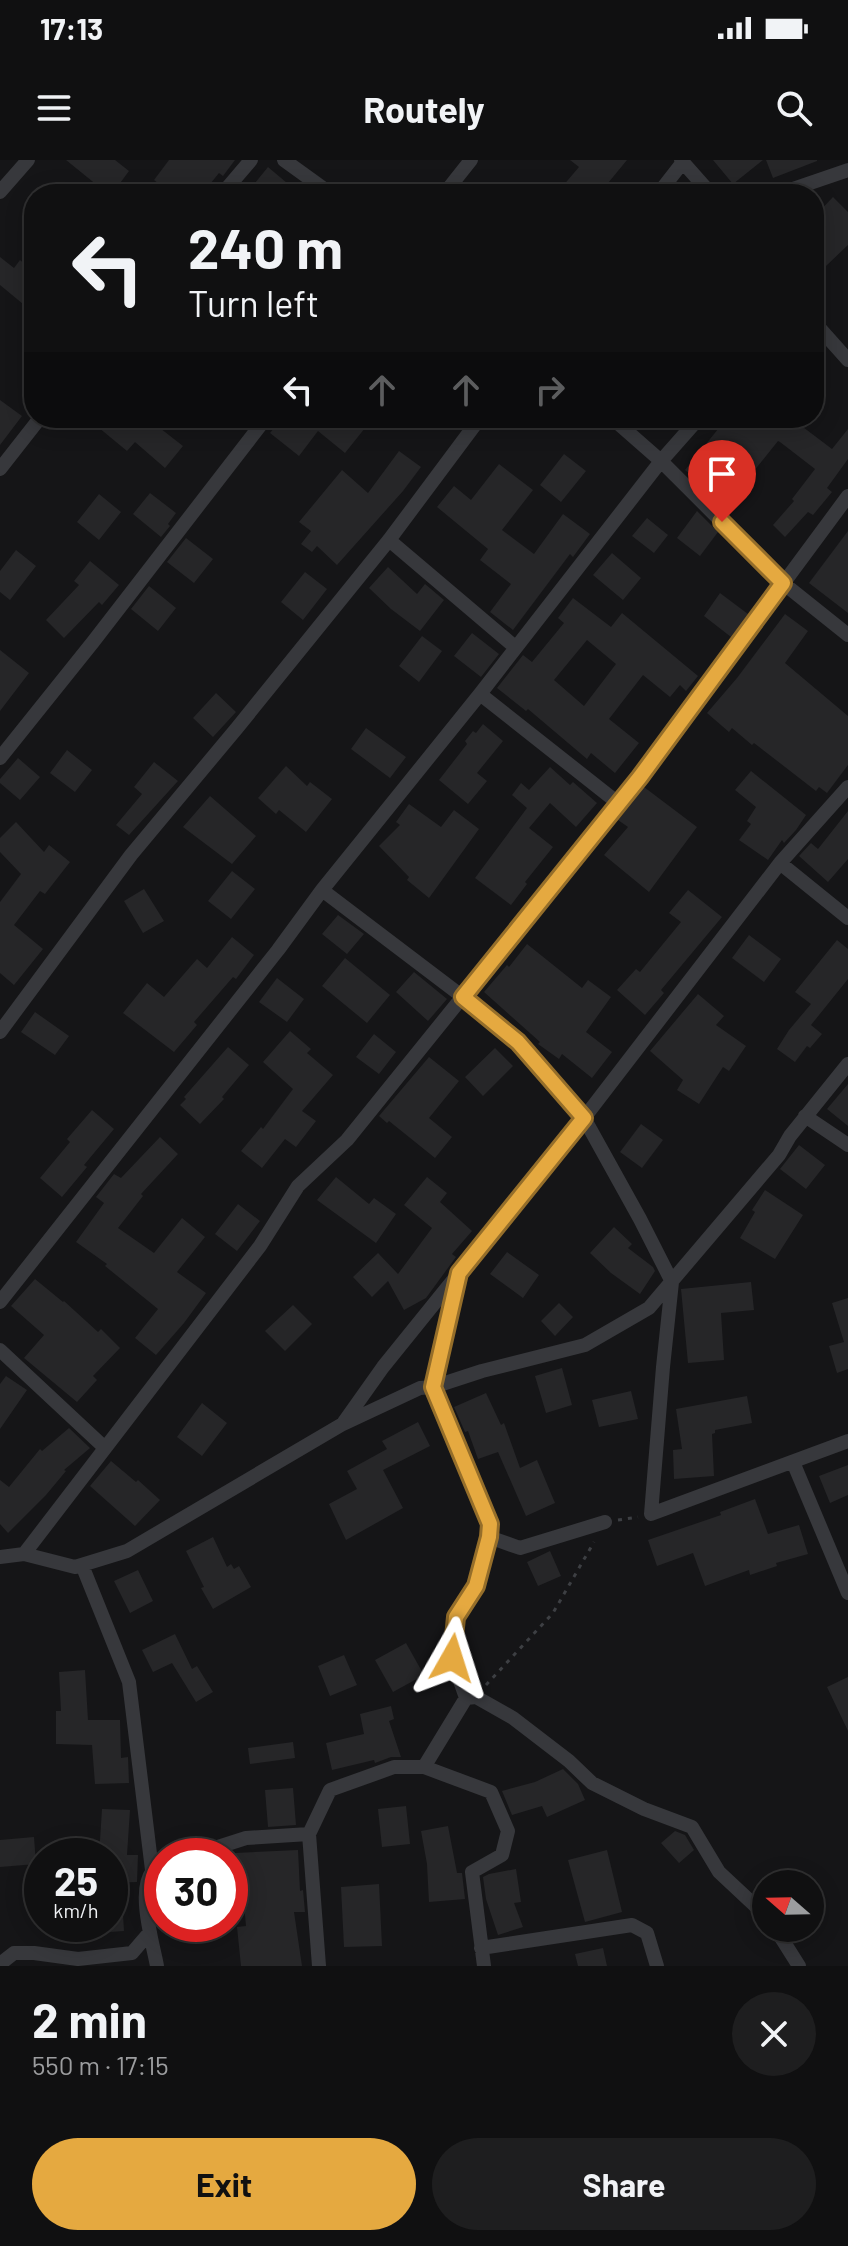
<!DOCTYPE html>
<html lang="en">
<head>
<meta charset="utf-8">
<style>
	:root { --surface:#101011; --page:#1e1e1f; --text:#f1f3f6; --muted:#9c9d9f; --line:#303031; --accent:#e5a940 }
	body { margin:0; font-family:Barlow,sans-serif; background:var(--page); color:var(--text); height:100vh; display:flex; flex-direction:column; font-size:30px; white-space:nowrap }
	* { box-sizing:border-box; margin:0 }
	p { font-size:26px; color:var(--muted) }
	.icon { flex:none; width:44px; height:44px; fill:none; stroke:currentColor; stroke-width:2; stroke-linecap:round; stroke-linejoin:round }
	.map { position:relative; height:1806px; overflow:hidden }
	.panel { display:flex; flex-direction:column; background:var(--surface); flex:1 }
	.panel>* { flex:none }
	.guide { position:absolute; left:24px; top:24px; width:800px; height:244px; border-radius:32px; box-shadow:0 4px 20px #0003,0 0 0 2px var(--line); background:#101011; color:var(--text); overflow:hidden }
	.needle { width:52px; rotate:290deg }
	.tools { position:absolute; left:752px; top:1710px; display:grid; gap:16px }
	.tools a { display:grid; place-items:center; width:72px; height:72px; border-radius:50%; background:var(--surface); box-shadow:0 4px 20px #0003,0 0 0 2px var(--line); font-size:40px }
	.speed { position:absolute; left:24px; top:1678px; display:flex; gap:16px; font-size:40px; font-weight:700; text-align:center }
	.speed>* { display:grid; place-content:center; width:104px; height:104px; border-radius:50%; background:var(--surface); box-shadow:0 4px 20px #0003,0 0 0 2px var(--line); line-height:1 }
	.speed small { font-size:20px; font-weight:400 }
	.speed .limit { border:12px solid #d22; background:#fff; color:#111 }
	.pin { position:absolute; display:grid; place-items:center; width:68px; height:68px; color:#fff; margin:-82px -34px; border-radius:50% 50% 50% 0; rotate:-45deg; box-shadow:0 0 8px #0007 }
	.pin .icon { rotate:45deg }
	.me { position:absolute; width:88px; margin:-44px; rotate:6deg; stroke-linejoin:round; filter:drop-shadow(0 0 6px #0008) }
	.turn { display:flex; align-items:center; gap:28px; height:168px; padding:0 32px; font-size:36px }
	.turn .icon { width:104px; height:104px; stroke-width:2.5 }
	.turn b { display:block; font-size:56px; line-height:68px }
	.lanes { display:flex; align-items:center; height:76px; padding:0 32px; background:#0003; justify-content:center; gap:40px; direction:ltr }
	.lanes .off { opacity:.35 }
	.round { display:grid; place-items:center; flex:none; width:84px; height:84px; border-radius:42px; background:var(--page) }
	.overview { display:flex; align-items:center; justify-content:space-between; height:136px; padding:0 32px }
	h1 { font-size:48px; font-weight:700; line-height:60px }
	.primary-button { display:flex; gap:16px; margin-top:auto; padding:16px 32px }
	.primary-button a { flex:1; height:92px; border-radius:48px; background:var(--accent); color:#111; font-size:32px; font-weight:700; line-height:92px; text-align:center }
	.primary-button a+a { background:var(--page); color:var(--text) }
	.status { display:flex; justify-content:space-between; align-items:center; height:56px; padding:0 40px; background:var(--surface); direction:ltr }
	.status svg { height:22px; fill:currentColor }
	header { display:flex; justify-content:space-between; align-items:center; height:104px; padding:0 32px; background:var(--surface); font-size:36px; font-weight:700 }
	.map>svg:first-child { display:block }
	.building { fill:#262628; fill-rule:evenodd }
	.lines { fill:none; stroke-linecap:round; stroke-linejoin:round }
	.path { stroke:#3d3f43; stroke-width:3; stroke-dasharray:4 6; stroke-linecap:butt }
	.minor { stroke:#37383c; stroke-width:14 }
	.route-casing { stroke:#956e2a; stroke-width:20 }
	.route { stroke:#e5a940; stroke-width:14 }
</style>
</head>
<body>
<div class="status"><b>17:13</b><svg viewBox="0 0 49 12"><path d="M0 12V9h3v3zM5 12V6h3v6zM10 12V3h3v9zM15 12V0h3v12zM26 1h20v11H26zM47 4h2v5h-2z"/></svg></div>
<header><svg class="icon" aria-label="menu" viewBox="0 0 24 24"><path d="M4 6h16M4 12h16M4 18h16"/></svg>Routely<svg class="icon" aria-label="search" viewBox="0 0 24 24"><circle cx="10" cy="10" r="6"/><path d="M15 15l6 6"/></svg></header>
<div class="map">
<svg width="848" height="1806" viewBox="0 0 848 1806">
	<rect width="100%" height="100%" fill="#151517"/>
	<!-- building -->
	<path class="building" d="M66 0H115L129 11 112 34H108Z
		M169 0H235L223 16 219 13 202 34H172L154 20Z
		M570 0H627L599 34H556L579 7Z
		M713 0H763L733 24Z
		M766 0H817V1L773 18Z
		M268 7 300 34H246Z
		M833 37 848 52V85L826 106 814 93V57Z
		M0 97 14 108 20 100 34 112V129L23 144 0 125Z
		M0 240 22 256 0 285Z
		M87 258H147L183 286 165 308 135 282 127 291Z
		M282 258H328L340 269 348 258H373L345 293 318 271 299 296 270 273Z
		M727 258H791L832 289 848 269V299L827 328 832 332 813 355 808 352 785 377 773 365 794 341 792 339 815 309 780 282 778 281 745 322 751 326 729 355 709 335 711 331 685 310Z
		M399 291 421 307 403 331 337 405 317 386 312 392 301 384 311 371 299 362 342 310 368 333Z
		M564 294 586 311 561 342 540 325Z
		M499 304 533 330 502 370 534 394 563 354 590 374 573 397 570 394 513 470 490 452 511 424 480 400 488 389 437 347 454 326 471 340Z
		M150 333 176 353 168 364 170 366 161 377 133 354Z
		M99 334 121 352 99 380 77 362Z
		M697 351 718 372 700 396 677 378Z
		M647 358 668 375 654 393 632 376Z
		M848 371V453L809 423Z
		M186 378 213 399 194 423 167 402Z
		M16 390 36 406 10 440 0 432V411Z
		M612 393 641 418 623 440 593 415Z
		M90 401 119 425 102 445 99 442 64 478 46 460 79 425 74 421Z
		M388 407 417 434 425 424 444 440 420 471 391 449 369 428Z
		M305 412 327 429 303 460 281 442Z
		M149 426 176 448 158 471 131 449Z
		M720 433 748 454 731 477 704 456Z
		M573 438 611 467 622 453 698 516 686 531 680 525 670 537 643 515 609 559 639 583 615 613 591 593 587 599 528 549 526 551 497 528 523 495 532 502 564 463 558 458ZM587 480 616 504 584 546 554 520Z
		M785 454 808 471 785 503 848 556V605L827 633 819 627 816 631 754 583 752 585 732 568 729 572 707 553 737 518Z
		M472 473 499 494 481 517 454 496Z
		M422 476 442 491 419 522 399 506Z
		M0 490 29 513 0 551Z
		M216 533 236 552 213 577 193 558Z
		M483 564 503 581 477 613 487 621 468 644 439 620 467 584 465 581 473 571 476 573Z
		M366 568 406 597 390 618 351 589Z
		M67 590 92 610 75 632 50 613Z
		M18 598 40 617 20 640 0 623V619Z
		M154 602 178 621 129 675 116 665 142 634 134 627Z
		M286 606 307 626 310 622 332 639 306 672 279 650 276 654 258 638Z
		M550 607 570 625 573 622 597 643 576 667 550 643 529 668 553 687 525 722 527 724 511 745 475 718 527 648 512 635 521 623 529 630Z
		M751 611 806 655 796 670 784 683 782 680 768 700 739 680 751 664 747 661 756 647 735 630Z
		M644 627 697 667 649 732 604 695 628 667 618 660Z
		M210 636 256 676 232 704 183 667Z
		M409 644 441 667 454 650 479 669 429 738 407 720 409 717 379 686 400 665 396 662Z
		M848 651V699L828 722 799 696 811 683 818 689Z
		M16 662 44 692 49 685 70 702 45 734 40 731 14 765 43 789 14 825 0 813V742L21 714 0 692V678Z
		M232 711 255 729 231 759 208 741Z
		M144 729 164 761 143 773 124 741Z
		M688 730 722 757 661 830 664 833 645 855 617 830 636 809 640 812 681 762 669 753Z
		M338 755 364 774 347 794 322 774Z
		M749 775 781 799 764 822 732 798Z
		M232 777 254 795 236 819 233 817 194 862 197 865 174 892 123 853 147 823 164 837 197 799 207 808Z
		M837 780 848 789V819L811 865 822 874 810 888 807 886 795 902 777 889 789 870 811 844 795 832Z
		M527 784 582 828 588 820 611 837 586 872 612 892 592 918 562 894 559 899 538 884 540 882 484 832 507 805 509 807Z
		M345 798 390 835 367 863 322 826Z
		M414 812 447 839 428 861 396 832Z
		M277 818 304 839 287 862 259 842Z
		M698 834 724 856 716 865 746 886 729 911 723 907 699 944 677 930 683 920 650 891Z
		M35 852 69 876 55 895 21 872Z
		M290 871 311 889 307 893 333 915 302 951 316 961 296 987 285 979 262 1008 241 991 261 967 263 969 293 929 263 902Z
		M374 874 396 892 379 914 356 897Z
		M228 887 249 905 222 937 224 939 200 964 180 945 186 939 184 937Z
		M495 888 513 906 483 936 465 917Z
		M429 897 459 921 429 958 452 977 435 998 389 961 387 963 379 956Z
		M848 924V966L827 949Z
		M92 950 114 969 84 1005 87 1007 62 1037 40 1018 70 982 67 979Z
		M641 964 663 980 642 1008 620 992Z
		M160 977 178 994 141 1034 143 1036 118 1068 154 1093 182 1058 205 1077 177 1112 206 1133 184 1163 156 1195 135 1178 158 1149 105 1106 107 1104 76 1082 104 1043 96 1037 114 1014 121 1018Z
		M799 985 825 1005 806 1029 780 1009Z
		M336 1017 369 1044 374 1038 396 1054 376 1083 317 1040Z
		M427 1017 447 1033 440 1042 472 1071 452 1094 456 1097 426 1138 404 1150 388 1121 372 1137 353 1117 378 1093 398 1114 432 1068 404 1045Z
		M765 1030 803 1055 775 1099 740 1078 755 1052 752 1050Z
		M238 1044 260 1061 237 1091 215 1074Z
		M614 1067 632 1084 628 1088 653 1107 655 1111 640 1134 611 1113 590 1093Z
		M507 1092 539 1115 523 1138 490 1114Z
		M35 1119 63 1142 64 1141 98 1172 101 1169 120 1188 93 1216 97 1220 77 1242 24 1198 44 1175 11 1146Z
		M751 1122 754 1150 721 1153 724 1200 688 1203 681 1129Z
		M848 1138V1209L837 1213 829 1186 844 1182 832 1143Z
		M559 1143 573 1157 555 1176 541 1161Z
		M293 1145 312 1164 285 1191 265 1171Z
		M562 1208 572 1245 546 1253 535 1216Z
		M6 1216 27 1230 0 1269V1224Z
		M631 1231 638 1259 599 1267 592 1240Z
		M486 1233 501 1265 504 1263 520 1308 537 1300 555 1343 526 1356 498 1292 478 1299 468 1271 465 1272 454 1247Z
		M747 1236 752 1263 715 1270V1273L712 1274 714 1316 674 1319 673 1290 682 1289 676 1249Z
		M202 1243 227 1263 202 1296 177 1277Z
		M418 1262 430 1286 383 1310 403 1348 346 1380 329 1344 357 1329 347 1311 387 1289 382 1281Z
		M69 1268 90 1288 64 1310 66 1311 46 1335 8 1373 0 1364V1320L9 1327 40 1289 42 1291Z
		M111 1301 136 1322 138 1320 160 1340 135 1366 90 1326Z
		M848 1305V1335L830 1343 819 1316Z
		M755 1339 768 1374 799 1365 808 1394 776 1403 777 1406 750 1415 749 1410 705 1426 693 1393 657 1406 648 1380 721 1355 720 1352Z
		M213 1377 227 1407 231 1404 234 1409 239 1406 251 1427 213 1449 201 1428 204 1427 186 1391Z
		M550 1391 561 1416 538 1426 527 1402Z
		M138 1410 153 1441 130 1453 114 1421Z
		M175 1474 192 1509 197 1506 213 1532 196 1542 172 1503 153 1512 142 1490Z
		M406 1483 424 1515 393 1532 375 1500Z
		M344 1495 357 1525 330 1536 318 1506Z
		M85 1510 88 1560H120L121 1598 128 1597 129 1623 95 1624 92 1585 56 1584V1551H61L59 1512Z
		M848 1517V1571L827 1527Z
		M391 1546 394 1559 389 1561 401 1597H391L375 1603 374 1600 332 1610 326 1583 364 1574 360 1554Z
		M293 1582 295 1598 250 1604 248 1588Z
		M563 1609 578 1624 585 1640 547 1657 542 1646 512 1655 502 1631 535 1622Z
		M293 1628 296 1665 268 1667 265 1630Z
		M406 1646 410 1684 382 1687 378 1649Z
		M102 1649 130 1650 127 1695H138L137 1722 110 1723V1696H99Z
		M448 1666 457 1713H462L465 1739 429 1742 427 1704 421 1671Z
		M675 1671 685 1675 694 1690 679 1703 661 1683Z
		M34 1677 36 1704 0 1707V1680Z
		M298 1690 300 1731 303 1730 305 1752H294L302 1806H241L237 1767 246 1766 242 1722H237L235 1693Z
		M607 1690 622 1752 585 1762 568 1700Z
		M516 1709 521 1742 514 1743 523 1767 498 1775 486 1739 483 1717 489 1714Z
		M110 1723H121L124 1771 110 1772Z
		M379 1724 382 1786 344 1787 341 1727Z
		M603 1788 607 1806H578L575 1794Z"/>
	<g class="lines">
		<!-- path -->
		<path class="path" d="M618 1360 638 1357
			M486 1525 553 1453 594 1382"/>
		<!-- minor -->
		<path class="minor" d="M284 0 331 34
			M681 0 711 34
			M0 32 28 0
			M222 34 251 0
			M444 34 471 0
			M658 34 683 2
			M778 34 848 10
			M814 162 848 200
			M612 258 661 301 783 423 848 475
			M0 309 40 258
			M389 380 515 487
			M480 534 618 643
			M0 598 93 482 266 258
			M780 703 848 758
			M322 730 463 837 518 882 584 958 640 1059 672 1122 663 1207 651 1354 848 1281
			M0 872 131 695 237 568 389 380 480 258
			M805 956 848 985
			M458 1118 433 1227 490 1364 489 1377 476 1426 456 1457 452 1498 466 1538
			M0 1142 278 790 322 730 480 534 661 301 699 258
			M0 1190 105 1288
			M344 1262 383 1207 584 958 780 703 848 627
			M793 1302 848 1433
			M489 1377 520 1388 605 1362
			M24 1394 260 1086 298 1026 347 980 640 617 848 336
			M0 1397 24 1394 75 1407 127 1391 341 1265 420 1228 433 1227 482 1211 585 1185 649 1148 779 995 790 976 848 904
			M82 1405 129 1522 152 1710
			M309 1674 319 1806
			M190 1696 246 1678 309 1674 330 1630 394 1607H424
			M775 1768 799 1806
			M481 1788 632 1765 647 1773 657 1806
			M0 1804 14 1793H34L78 1799 132 1793 150 1772
			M157 1806C153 1784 137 1731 152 1712 154 1709 158 1707 162 1706
			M484 1806 472 1712 502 1695 508 1671 491 1632 424 1607 466 1538 476 1537 513 1558 569 1601 592 1623 644 1649 692 1667 719 1712 766 1756"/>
	</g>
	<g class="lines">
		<defs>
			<path id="route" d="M452 1498 456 1457 476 1426 489 1377 490 1364 433 1227 459 1113 584 958 518 882 463 837 640 617 783 423 722 362"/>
		</defs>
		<!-- route casing -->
		<use href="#route" class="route-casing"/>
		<!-- route -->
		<use href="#route" class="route"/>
	</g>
</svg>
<div class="tools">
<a><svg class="needle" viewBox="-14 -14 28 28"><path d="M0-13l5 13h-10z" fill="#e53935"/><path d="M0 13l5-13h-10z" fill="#9c9d9f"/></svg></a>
</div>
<div class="speed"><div>25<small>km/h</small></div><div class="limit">30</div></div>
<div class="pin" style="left:722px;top:362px;background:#d93025"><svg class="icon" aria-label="arrive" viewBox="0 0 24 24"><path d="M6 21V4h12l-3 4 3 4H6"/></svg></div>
<svg class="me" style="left:452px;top:1498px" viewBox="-20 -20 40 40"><path d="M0-17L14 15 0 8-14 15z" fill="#e5a940" stroke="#fff" stroke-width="4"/></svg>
<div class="guide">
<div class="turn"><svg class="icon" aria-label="left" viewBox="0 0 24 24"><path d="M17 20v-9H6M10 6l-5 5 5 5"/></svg><div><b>240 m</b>Turn left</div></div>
<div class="lanes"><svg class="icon" aria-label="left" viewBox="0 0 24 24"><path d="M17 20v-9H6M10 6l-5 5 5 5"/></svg><svg class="icon off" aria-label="ahead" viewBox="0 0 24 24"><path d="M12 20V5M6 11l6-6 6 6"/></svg><svg class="icon off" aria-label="ahead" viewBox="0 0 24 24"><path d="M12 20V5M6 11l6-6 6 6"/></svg><svg class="icon off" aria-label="right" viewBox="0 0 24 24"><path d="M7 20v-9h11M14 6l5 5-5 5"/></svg></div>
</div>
</div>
<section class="panel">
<div class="overview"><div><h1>2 min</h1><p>550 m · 17:15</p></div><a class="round"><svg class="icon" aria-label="close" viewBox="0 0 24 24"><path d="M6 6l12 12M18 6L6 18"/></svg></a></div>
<div class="primary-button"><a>Exit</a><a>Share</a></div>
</section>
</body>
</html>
